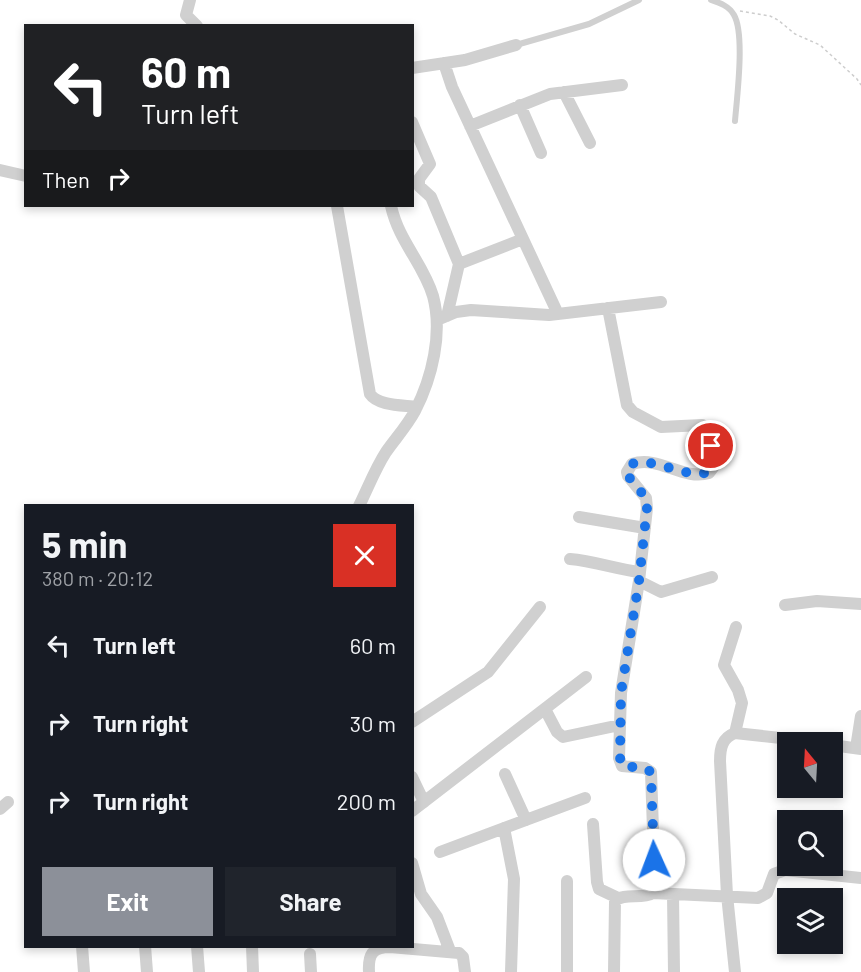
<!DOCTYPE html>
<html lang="en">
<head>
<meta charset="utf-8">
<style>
	:root { --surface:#171b24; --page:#20242c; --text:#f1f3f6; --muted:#9ea1a6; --accent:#8c9099 }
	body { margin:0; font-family:Barlow,sans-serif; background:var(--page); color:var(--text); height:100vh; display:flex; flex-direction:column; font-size:22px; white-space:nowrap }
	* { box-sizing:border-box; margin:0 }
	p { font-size:20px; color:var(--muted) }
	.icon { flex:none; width:33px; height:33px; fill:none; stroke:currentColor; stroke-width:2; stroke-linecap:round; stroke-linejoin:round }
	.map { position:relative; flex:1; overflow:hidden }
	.sheet { position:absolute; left:24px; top:504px; width:390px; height:444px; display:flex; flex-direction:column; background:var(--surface); border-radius:0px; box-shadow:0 3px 9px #0003 }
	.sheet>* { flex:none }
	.hud { position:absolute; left:24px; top:24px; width:390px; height:183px; border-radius:0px; box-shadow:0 3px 9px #0003; background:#202124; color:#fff; overflow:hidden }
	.needle { width:39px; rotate:342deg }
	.buttons { position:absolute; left:777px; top:732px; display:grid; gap:12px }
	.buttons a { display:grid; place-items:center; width:66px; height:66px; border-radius:0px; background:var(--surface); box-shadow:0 3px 9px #0003; font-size:30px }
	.pin { position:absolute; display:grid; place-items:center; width:51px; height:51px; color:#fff; margin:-26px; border:3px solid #fff; border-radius:50%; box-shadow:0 2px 6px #0007 }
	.me { position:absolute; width:66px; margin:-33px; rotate:358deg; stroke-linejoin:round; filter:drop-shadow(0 0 4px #0008) }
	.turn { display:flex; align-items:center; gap:21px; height:126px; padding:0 18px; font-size:27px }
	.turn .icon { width:78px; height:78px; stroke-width:2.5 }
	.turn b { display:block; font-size:42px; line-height:51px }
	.then { display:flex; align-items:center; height:57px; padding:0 18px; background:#0003; gap:12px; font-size:22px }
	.round { display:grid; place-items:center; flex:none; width:63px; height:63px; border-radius:0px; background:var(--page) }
	.summary { display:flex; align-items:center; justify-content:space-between; height:102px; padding:0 18px }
	h1 { font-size:36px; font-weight:700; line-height:45px }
	.action { display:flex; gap:12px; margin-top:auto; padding:12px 18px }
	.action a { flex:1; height:69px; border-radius:0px; background:var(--accent); color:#fff; font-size:24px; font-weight:700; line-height:69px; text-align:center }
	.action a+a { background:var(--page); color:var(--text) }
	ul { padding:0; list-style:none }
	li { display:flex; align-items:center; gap:18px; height:78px; padding:0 18px }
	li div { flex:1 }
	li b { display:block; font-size:22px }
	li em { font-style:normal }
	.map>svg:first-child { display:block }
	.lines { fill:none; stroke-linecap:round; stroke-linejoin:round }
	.path { stroke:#cdcdcd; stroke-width:1.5; stroke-dasharray:3 3; stroke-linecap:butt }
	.lane { stroke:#d0d0d0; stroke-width:6 }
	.street { stroke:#d0d0d0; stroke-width:12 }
	.route { stroke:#1a73e8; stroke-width:10; stroke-dasharray:0 18 }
</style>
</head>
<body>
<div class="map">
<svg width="861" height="972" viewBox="0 0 861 972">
	<rect width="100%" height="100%" fill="#fff"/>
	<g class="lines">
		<!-- path -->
		<path class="path" d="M740 11 770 16 778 20 795 34 820 45 857 79 861 85"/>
		<!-- lane -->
		<path class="lane" d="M711 0C720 3 729 6 734 15 745 34 737 97 735 121
			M516 45 589 24 639 0"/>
		<!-- street -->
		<path class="street" d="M190 0 186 15 197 26
			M444 63 452 87 558 314
			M412 68 465 60 516 45
			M564 92 590 143
			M520 105 541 153
			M412 122 430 164 419 179V186L431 197 459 264 447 316
			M470 126 550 94 622 85
			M0 170 26 176
			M337 206 370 394C378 406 403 405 417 407
			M459 264 523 239
			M608 308 627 405 633 412 661 427 702 425 715 465 709 473C683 481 659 455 632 464L627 472 628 476 646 498 647 508 639 581 621 693 619 758 622 766 645 768 651 772 655 888 653 893C641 900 625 892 615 901L614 972
			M437 320 456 312 471 310 549 315 661 302
			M359 506C368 488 375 469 386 452 395 439 407 426 415 411 432 378 443 333 433 296 423 263 399 242 391 206
			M579 517 645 528
			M570 559C594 561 616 569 640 572
			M639 581 661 592 712 577
			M785 605 817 601 861 604
			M545 709 557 732 563 737 620 725
			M412 722 488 672 540 607
			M735 733 742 703 738 690 724 665 736 627
			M832 745 861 749
			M856 748 861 716
			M505 774 526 820
			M412 777 424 802
			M0 809 8 802
			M412 811 586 677
			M593 824 597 882 599 889 618 898
			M504 828 514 879 511 972
			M440 852 585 798
			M412 863 421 894 437 917 450 951
			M567 881V972
			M653 893 758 898 767 893 774 874 785 870 861 878
			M673 894 674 972
			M82 946 84 972
			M145 946 147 972
			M197 946 199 972
			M252 946 253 972
			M310 954 311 972
			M369 972C368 955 372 947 390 947L459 953 463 957 465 972
			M735 972 727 895 720 761C720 748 722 738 735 733L818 742"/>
	</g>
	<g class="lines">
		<!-- route -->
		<path class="route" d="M654 860 651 772 645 768 622 766 620 758 621 693 639 581 647 508 646 498 628 476V468L632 464C656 455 702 489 715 465L711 446"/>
	</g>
</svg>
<div class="buttons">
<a><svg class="needle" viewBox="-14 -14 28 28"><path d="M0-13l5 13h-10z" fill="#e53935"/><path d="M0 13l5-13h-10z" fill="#9ea1a6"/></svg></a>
<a><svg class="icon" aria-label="search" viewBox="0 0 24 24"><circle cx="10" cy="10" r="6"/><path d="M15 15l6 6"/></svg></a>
<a><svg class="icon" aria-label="layers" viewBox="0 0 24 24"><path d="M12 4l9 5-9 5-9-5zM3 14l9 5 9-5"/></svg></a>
</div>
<div class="pin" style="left:711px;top:446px;background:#d93025"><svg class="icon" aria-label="arrive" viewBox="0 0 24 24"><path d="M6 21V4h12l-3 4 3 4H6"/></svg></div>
<svg class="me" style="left:654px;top:860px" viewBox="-20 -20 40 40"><circle r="19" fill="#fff"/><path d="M0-13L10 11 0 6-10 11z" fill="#1a73e8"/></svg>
<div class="hud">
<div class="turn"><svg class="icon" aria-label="left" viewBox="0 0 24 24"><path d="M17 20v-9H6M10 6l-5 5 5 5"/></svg><div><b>60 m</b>Turn left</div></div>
<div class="then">Then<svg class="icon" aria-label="right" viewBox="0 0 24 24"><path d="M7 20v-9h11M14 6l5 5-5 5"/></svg></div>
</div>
<section class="sheet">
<div class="summary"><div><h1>5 min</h1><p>380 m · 20:12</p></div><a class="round" style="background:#d93025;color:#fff"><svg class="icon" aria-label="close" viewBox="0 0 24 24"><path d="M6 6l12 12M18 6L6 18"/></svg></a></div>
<ul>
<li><svg class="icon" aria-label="left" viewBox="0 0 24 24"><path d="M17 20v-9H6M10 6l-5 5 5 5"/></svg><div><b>Turn left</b></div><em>60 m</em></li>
<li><svg class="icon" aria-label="right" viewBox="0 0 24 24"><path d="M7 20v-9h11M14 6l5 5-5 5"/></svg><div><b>Turn right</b></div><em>30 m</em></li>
<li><svg class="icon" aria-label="right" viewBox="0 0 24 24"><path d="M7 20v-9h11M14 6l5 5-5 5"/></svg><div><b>Turn right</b></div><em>200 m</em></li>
</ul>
<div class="action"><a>Exit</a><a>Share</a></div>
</section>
</div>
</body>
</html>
